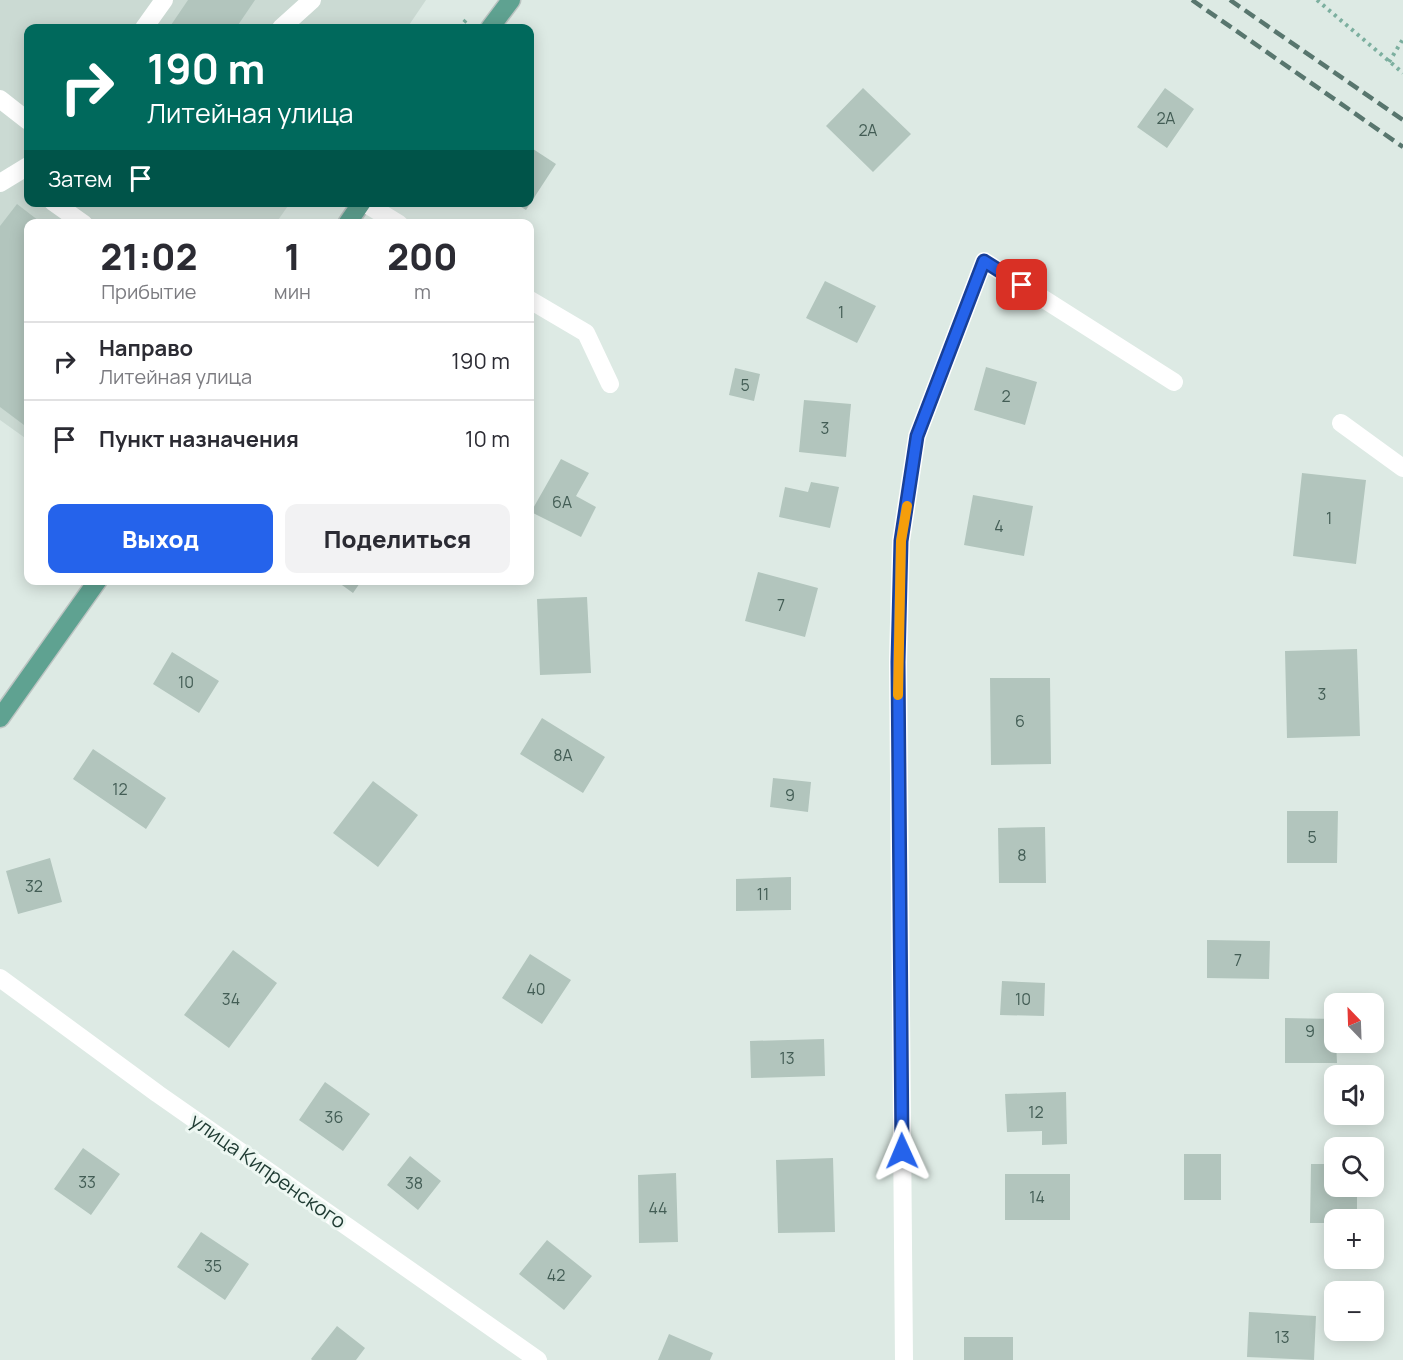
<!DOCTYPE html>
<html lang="ru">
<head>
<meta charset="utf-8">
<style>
	:root { --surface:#fff; --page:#f2f2f3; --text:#2b2b33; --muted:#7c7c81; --line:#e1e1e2; --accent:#2563eb }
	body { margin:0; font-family:Manrope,sans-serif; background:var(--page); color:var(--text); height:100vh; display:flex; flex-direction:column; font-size:22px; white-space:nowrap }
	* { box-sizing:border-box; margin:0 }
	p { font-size:20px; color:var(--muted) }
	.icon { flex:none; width:33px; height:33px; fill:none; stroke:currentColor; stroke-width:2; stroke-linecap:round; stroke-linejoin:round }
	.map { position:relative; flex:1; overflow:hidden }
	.sheet { position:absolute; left:24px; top:219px; width:510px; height:366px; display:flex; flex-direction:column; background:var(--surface); border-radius:12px; box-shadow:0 3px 15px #0003 }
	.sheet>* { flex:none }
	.guide { position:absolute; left:24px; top:24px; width:510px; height:183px; border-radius:12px; box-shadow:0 3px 15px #0003; background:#00695c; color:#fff; overflow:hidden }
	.needle { width:39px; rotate:337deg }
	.tools { position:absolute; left:1324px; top:993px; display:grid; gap:12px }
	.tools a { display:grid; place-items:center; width:60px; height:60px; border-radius:12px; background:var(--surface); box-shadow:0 3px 15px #0003; font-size:30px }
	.pin { position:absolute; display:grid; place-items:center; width:51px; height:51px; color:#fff; margin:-26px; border-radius:12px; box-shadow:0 3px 9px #0006 }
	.me { position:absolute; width:66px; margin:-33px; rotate:359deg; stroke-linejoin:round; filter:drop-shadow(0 0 4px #0008) }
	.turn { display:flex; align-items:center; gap:21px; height:126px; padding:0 24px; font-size:27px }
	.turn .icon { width:78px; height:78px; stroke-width:2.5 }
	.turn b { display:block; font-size:42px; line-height:51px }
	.then { display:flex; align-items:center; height:57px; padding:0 24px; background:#0003; gap:12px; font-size:22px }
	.eta { display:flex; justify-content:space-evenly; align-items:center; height:102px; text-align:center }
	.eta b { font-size:36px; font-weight:800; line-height:42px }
	.action { display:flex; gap:12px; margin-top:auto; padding:12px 24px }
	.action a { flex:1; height:69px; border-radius:12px; background:var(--accent); color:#fff; font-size:24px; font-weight:800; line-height:69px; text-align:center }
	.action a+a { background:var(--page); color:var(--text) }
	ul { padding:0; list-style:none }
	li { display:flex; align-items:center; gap:18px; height:78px; padding:0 24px; border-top:2px solid var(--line) }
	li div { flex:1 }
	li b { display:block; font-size:22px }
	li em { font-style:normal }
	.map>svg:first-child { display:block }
	.built { fill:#cbdad3 }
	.building { fill:#b2c5bd }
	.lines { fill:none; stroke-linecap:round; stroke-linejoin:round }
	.major-casing { stroke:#bcc4c2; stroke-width:21 }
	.path { stroke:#7caf9f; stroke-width:4; stroke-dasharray:3 4.5; stroke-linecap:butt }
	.minor { stroke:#fff; stroke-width:18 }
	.major { stroke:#5fa291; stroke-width:18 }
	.rail { stroke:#58766e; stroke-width:4.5; stroke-dasharray:12 6; stroke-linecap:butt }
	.route-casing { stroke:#184099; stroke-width:15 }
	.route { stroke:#2563eb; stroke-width:10 }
	.slow { stroke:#f59e0b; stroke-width:10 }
	.labels { text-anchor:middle; stroke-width:6; stroke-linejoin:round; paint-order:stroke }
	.number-label { font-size:16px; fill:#435d55 }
	.street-label { font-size:20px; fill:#1e3a32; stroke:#edf7f2 }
</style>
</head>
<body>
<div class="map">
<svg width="1403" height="1360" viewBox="0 0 1403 1360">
	<rect width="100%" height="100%" fill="#ddeae4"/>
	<!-- built -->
	<path class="built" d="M0 0H426L407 28H28V202L290 203 276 223 28 224V440L0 420Z"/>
	<!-- building -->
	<path class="building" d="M188 0H255L236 28H169Z
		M863 88 911 134 873 172 826 126Z
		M1165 88 1194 109 1167 148 1137 127Z
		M530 147 556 164 526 210 513 202H530Z
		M17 204 43 224H28V428L0 407V226Z
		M825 281 876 306 857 343 806 318Z
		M986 367 1037 382 1025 425 974 410Z
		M735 368 760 374 754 401 729 395Z
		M804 400 851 404 846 457 799 452Z
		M561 459 589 473 576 496 596 507 581 537 531 512Z
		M1302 473 1366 480 1356 564 1293 556Z
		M811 482 839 487 830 528 779 517 785 487 808 492Z
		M973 495 1033 506 1024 556 964 545Z
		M758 572 818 588 805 637 745 621Z
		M335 580H362L353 593Z
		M587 597 591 673 540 675 537 599Z
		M1357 649 1360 736 1287 738 1285 651Z
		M172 652 219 681 199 713 153 684Z
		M990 678H1050L1051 764 991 765Z
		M542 718 605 757 583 793 520 754Z
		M93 749 166 798 146 829 73 779Z
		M773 778 811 782 808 812 770 807Z
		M373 781 418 815 378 867 333 833Z
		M1287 811H1338L1337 863H1287Z
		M1045 827 1046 883H999L998 828Z
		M50 858 62 902 18 914 6 871Z
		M791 877V910L736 911V879Z
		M1207 940 1270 941 1269 979 1207 978Z
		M233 950 277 983 229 1048 184 1015Z
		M530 954 571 980 542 1024 502 998Z
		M1002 981 1045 983 1044 1016 1000 1015Z
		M1285 1018 1335 1019 1337 1063H1285Z
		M824 1039 825 1076 751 1078 750 1041Z
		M325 1082 370 1114 343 1151 299 1120Z
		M1066 1092 1067 1144 1042 1145V1131L1007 1132 1005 1094Z
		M83 1148 120 1174 91 1215 54 1189Z
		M1184 1154H1221V1200H1184Z
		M410 1156 441 1181 418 1210 387 1185Z
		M833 1158 835 1232 778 1233 776 1160Z
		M1311 1164H1335V1186H1357V1220H1335V1223H1310Z
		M676 1173 678 1242 639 1243 638 1175Z
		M1005 1174H1070V1220H1005Z
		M201 1232 249 1264 225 1300 177 1267Z
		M547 1240 592 1276 564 1310 519 1274Z
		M1249 1312 1316 1316 1314 1360 1247 1357Z
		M337 1326 365 1348 356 1360H312L311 1359Z
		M669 1334 713 1353 710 1360H658Z
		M964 1337H1013V1360H964Z"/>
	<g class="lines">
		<defs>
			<path id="major" d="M490 28 511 0
				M347 224 362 202
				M0 718 98 580"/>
		</defs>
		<!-- major casing -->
		<use href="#major" class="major-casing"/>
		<!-- path -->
		<path class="path" d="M1317 0 1403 73
			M459 28 466 20
			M1389 62 1403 39"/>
		<!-- minor -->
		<path class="minor" d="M144 28 164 0
			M281 28 312 0
			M0 99 28 121
			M0 183 28 166
			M53 202 84 224
			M363 202 399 224
			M530 300 586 333 610 384
			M1341 423 1403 468
			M0 978 158 1094 538 1360
			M904 1360 898 662 901 541 917 436 984 261 1174 382"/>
		<!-- major -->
		<use href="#major" class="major"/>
		<!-- rail -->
		<path class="rail" d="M1192 0 1403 147
			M1230 0 1403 120"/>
	</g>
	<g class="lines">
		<defs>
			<path id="route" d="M902 1151 898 662 901 541 917 436 984 261 1022 285"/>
		</defs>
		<!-- route casing -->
		<use href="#route" class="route-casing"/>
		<!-- route -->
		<use href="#route" class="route"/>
		<!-- slow -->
		<path class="slow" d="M898 695 901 541 907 506"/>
	</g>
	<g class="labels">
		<!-- number labels -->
		<g class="number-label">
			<text x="1166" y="124">2А</text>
			<text x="868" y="136">2А</text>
			<text x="841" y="318">1</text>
			<text x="745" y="391">5</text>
			<text x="1006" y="402">2</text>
			<text x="825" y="434">3</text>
			<text x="562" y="508">6А</text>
			<text x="1329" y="524">1</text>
			<text x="999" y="532">4</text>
			<text x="781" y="611">7</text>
			<text x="186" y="688">10</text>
			<text x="1322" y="700">3</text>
			<text x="1020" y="727">6</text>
			<text x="563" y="761">8А</text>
			<text x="120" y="795">12</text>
			<text x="790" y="801">9</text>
			<text x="1312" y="843">5</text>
			<text x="1022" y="861">8</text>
			<text x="34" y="892">32</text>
			<text x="763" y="900">11</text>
			<text x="1238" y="966">7</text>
			<text x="536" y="995">40</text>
			<text x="231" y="1005">34</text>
			<text x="1023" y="1005">10</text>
			<text x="1310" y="1037">9</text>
			<text x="787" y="1064">13</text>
			<text x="1036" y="1118">12</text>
			<text x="334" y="1123">36</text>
			<text x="87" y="1188">33</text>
			<text x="414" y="1189">38</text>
			<text x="1037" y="1203">14</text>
			<text x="658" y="1214">44</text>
			<text x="213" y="1272">35</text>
			<text x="556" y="1281">42</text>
			<text x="1282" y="1343">13</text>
		</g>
		<!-- street labels -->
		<g class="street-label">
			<text transform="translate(268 1171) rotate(35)" y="7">улица Кипренского</text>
		</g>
	</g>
</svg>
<div class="tools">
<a><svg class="needle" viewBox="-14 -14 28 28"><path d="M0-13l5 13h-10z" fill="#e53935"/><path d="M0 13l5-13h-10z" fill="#7c7c81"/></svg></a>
<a><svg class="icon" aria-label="sound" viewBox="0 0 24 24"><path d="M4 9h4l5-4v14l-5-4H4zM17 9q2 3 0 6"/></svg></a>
<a><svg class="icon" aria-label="search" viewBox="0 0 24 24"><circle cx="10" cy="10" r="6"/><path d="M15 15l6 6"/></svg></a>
<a>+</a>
<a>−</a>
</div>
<div class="pin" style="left:1022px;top:285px;background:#d93025"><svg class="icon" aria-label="arrive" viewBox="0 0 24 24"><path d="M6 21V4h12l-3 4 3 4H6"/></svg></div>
<svg class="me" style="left:902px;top:1151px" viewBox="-20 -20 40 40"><path d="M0-17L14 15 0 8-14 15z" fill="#2563eb" stroke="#fff" stroke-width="4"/></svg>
<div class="guide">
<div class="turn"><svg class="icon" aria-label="right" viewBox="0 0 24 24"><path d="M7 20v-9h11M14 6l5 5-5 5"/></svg><div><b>190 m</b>Литейная улица</div></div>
<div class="then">Затем<svg class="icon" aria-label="arrive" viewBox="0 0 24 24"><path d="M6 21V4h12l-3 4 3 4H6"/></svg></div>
</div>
<section class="sheet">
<div class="eta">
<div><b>21:02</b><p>Прибытие</p></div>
<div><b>1</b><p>мин</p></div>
<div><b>200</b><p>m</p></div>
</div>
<ul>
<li><svg class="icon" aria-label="right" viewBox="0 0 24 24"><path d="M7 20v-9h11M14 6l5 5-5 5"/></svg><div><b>Направо</b><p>Литейная улица</p></div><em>190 m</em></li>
<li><svg class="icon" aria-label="arrive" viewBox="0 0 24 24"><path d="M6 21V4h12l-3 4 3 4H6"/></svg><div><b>Пункт назначения</b></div><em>10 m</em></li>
</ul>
<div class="action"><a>Выход</a><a>Поделиться</a></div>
</section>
</div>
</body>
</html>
